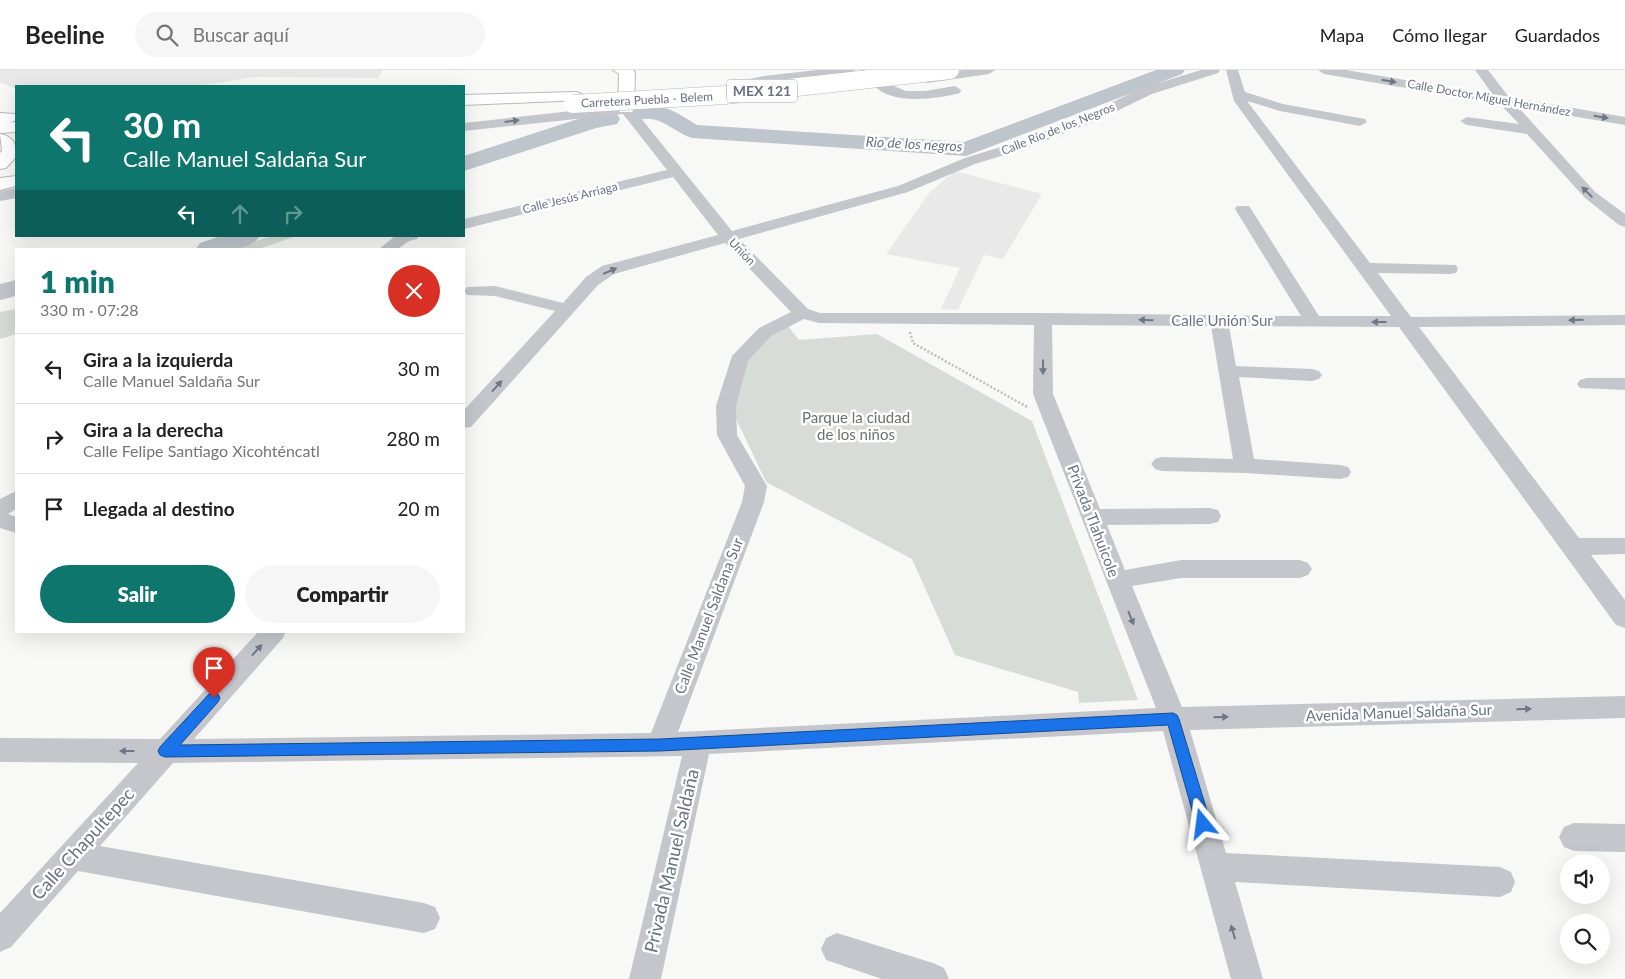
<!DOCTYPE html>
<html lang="es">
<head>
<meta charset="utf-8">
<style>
	:root { --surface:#fff; --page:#f6f6f6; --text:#222; --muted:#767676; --line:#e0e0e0; --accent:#0f766e }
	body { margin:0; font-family:Lato,sans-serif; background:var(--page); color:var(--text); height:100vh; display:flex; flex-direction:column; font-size:19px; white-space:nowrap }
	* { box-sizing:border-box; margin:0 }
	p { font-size:16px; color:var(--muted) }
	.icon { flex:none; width:28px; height:28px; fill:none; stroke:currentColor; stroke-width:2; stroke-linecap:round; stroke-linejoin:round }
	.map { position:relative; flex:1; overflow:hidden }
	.side { position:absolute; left:15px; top:178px; width:450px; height:385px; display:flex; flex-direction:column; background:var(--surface); border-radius:0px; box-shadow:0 5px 20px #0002 }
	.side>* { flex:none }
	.hud { position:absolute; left:15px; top:15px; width:450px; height:152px; border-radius:0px; box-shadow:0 5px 20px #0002; background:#0f766e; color:#fff; overflow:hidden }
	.tools { position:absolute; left:1560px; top:784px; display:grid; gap:10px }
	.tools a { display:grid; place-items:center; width:50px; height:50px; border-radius:50%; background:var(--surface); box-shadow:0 5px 20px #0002; font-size:25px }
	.pin { position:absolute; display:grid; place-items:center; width:42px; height:42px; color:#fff; margin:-51px -21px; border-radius:50% 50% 50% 0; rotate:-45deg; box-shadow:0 0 5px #0007 }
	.pin .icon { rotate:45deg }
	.me { position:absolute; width:55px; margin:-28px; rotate:344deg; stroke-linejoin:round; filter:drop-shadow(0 0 4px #0008) }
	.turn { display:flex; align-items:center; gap:18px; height:105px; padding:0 25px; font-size:22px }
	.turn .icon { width:65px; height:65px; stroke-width:2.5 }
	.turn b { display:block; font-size:35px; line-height:42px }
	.lanes { display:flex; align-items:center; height:48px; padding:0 25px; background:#0003; justify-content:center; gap:25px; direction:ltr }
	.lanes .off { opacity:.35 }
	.round { display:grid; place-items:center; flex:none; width:52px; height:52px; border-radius:26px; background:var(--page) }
	.summary { display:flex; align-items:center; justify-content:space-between; height:85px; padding:0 25px }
	h1 { font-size:30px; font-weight:800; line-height:38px; color:var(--accent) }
	.primary-button { display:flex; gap:10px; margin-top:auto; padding:10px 25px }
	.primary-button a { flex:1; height:58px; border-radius:30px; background:var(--accent); color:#fff; font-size:20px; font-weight:800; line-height:58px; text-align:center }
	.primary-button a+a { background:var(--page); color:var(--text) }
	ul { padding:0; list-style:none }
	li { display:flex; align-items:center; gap:15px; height:70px; padding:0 25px; border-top:1px solid var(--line) }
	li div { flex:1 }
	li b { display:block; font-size:19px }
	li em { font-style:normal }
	header { display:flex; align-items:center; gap:30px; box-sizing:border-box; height:70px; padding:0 25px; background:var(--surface); border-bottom:1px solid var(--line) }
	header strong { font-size:24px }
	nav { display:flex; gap:28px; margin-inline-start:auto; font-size:18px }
	.search { width:350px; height:45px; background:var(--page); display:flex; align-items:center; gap:12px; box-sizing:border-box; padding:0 18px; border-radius:28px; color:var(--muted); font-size:19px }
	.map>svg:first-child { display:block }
	.built { fill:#e9e9e9 }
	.green { fill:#d7ddd6 }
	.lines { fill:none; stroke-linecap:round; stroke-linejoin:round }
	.river { fill:#bfc5cc; fill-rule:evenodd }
	.major-casing { stroke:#b6b8bd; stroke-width:2 }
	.highway-casing { stroke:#b5b7bc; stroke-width:2 }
	.path { stroke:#bcbdc1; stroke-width:2.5; stroke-dasharray:2 2; stroke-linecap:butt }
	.minor { fill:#c4c6cb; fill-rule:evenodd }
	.major { fill:#fff; fill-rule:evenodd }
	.highway { fill:#fff; fill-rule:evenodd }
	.major-bridge-casing { stroke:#b6b8bd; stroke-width:19; stroke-linecap:butt }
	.major-bridge { stroke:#fff; stroke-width:18 }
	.oneway { fill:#6e7688 }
	.route { fill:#1a73e8; stroke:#114b97 }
	.labels { text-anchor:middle; stroke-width:5; stroke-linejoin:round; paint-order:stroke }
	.far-street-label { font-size:12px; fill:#6a7285; stroke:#fff }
	.shield { fill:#fff; stroke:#979caa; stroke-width:1 }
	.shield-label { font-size:14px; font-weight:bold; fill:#6a7285 }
	.far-water-label { font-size:14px; font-style:italic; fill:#667380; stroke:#fff }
	.street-label { font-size:15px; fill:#6a7285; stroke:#fff }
	.park-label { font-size:15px; fill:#647765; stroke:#fff }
	.near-street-label { font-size:18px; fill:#6a7285; stroke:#fff }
</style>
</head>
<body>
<header>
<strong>Beeline</strong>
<div class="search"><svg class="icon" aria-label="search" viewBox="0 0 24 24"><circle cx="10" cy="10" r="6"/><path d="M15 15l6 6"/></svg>Buscar aquí</div>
<nav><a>Mapa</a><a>Cómo llegar</a><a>Guardados</a></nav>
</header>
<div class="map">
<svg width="1625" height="909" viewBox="0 0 1625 909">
	<rect width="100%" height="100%" fill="#f8f8f6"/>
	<!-- built -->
	<path class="built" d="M0 0H383L378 8 253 7 198 16H16V19L0 12Z
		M955 101 1042 124 1003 189 984 185 958 240 941 239 960 198 886 184 929 123Z"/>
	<!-- green -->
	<path class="green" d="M272 166H296L259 179H229Z
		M16 239V264L0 269V242Z
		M788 256 799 270 877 264 1032 351 1138 630 1079 633 1078 622 955 585 912 489 766 412 730 336C743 294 744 274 788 256Z"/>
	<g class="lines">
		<!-- river -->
		<path class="river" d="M1156 0H1185L1182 4 966 86 692 68C679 64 669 54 656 50 650 48 643 50 636 49L633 44 636 39C665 32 673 41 697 55L964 72Z
			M609 42 617 44 620 49 617 54 596 58 464 101V86L584 47Z
			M221 166H260C248 184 215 179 196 179L200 173Z
			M16 210V226L0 230V214Z"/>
		<defs>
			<path id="major" d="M613 0H633L635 2 634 39 632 42H620L618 39 619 4Z
				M576 22 582 24 584 27 582 30 464 35V25Z
				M16 52V62L0 63V53Z"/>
			<path id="highway" d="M0 43 15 44 16 50 9 53H0Z
				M0 64C14 67 16 73 16 87L6 98 0 99V83L2 81Z
				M16 106V116L0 120V108Z"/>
		</defs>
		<!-- major casing -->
		<use href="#major" class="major-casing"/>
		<!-- highway casing -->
		<use href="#highway" class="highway-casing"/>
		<!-- path -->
		<path class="path" d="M910 262 913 273 1029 338"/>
		<!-- minor -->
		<path class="minor" d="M817 0H855L849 4 764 14 735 20 729 16 730 13 764 6Z
			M963 0H995L989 4 927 13 921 9 927 5Z
			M1201 0H1220L1218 3 1152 24 1098 50 1027 78 975 94 908 122 739 169 808 239 820 243H1043L1301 246 1235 139 1237 136H1249L1251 139 1319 246H1391L1234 31 1226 0H1238L1245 22 1283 34 1365 49 1367 52 1360 56 1280 41 1247 31 1370 193 1456 195 1458 199 1456 203 1450 204 1378 203 1411 247 1625 245V255L1419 257 1579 468H1625V484L1591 485 1625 530V558L1616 555 1399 257 1229 256 1236 296 1312 299 1319 301 1322 305 1319 309 1312 311 1239 307 1254 389 1340 395 1348 397 1351 402 1348 407 1340 409 1245 403 1162 401 1155 399 1151 394 1155 389 1162 387 1233 389 1211 256 1052 255 1053 324 1100 439 1210 438 1218 440 1221 446 1218 452 1210 454 1107 455 1125 500 1181 490H1300L1308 493 1312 499 1308 505 1300 508H1181L1132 516 1182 637 1625 626V648L1190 660 1226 783 1500 797 1511 802 1515 812 1511 822 1500 827 1235 812 1263 909H1231L1163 661 709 684 661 909H629L682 686 173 693 100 776 424 833 435 837 440 848 435 859 424 863 78 801 11 877 0 882V843L138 693 0 692V668L160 669 259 561H286L283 568 194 669 651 663 742 432 745 416 717 365 716 336 732 286 759 258 791 242 725 173 614 204 598 215 471 357 464 358V340L555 241 495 226 467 225 464 221 467 217 495 216 563 233 586 207 602 196 718 165 673 107 464 159V149L667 100 623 44 464 61V53L626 35H644L646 38 644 41 636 42 732 161 898 116 965 88 1017 72 1088 44 1142 18ZM804 249 819 253 1034 255 1033 324 1156 638 678 662 764 432 767 416 737 365 736 336 748 291 771 266Z
			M1318 0H1346L1493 25 1475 0H1488L1509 27 1625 47V55L1518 37 1595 122 1625 144V157L1619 155 1585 128 1527 64 1467 55 1460 51 1467 47 1519 54 1500 34 1324 4Z
			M879 10 906 21H925L955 16 961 20 960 23C936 29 890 36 873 14L874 11Z
			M16 118V128L0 131V121Z
			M395 166H419L417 169 409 171 398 179H379Z
			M1587 308H1625V320L1580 318 1577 314 1580 310Z
			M16 421V439L8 444 16 447V463L0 458V429Z
			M1574 753 1625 754V782L1574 781 1564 777 1559 767 1564 757Z
			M837 863 933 893 944 898 949 909H882L826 890 821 879 826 868Z"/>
		<!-- major -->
		<use href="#major" class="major"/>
		<!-- highway -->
		<use href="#highway" class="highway"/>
		<defs>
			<path id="major-bridge" d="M573 34 725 25 950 0"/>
		</defs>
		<!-- major-bridge casing -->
		<use href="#major-bridge" class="major-bridge-casing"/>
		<!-- major-bridge -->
		<use href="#major-bridge" class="major-bridge"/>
	</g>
	<!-- one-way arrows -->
	<defs><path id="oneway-solid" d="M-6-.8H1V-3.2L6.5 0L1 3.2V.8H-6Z" transform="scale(1.25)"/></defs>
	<g class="oneway">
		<use href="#oneway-solid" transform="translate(1389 11) rotate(10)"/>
		<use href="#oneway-solid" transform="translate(1601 47) rotate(9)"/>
		<use href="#oneway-solid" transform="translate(512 51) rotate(-7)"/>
		<use href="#oneway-solid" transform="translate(1587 122) rotate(-135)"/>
		<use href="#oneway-solid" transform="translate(610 201) rotate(-23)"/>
		<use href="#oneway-solid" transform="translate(1146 250) rotate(-179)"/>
		<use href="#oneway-solid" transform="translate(1576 250) rotate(179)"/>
		<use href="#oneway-solid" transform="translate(1379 252) rotate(-180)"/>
		<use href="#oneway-solid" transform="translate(1043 297) rotate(90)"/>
		<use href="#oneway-solid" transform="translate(497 316) rotate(-48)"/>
		<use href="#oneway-solid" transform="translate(1131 548) rotate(68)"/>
		<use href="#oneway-solid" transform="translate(257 580) rotate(-48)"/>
		<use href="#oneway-solid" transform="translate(1524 639) rotate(-2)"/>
		<use href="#oneway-solid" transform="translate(1221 647) rotate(-2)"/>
		<use href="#oneway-solid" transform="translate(127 681) rotate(-180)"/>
		<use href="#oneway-solid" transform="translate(1233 862) rotate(-106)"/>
	</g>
	<!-- route -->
	<path class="route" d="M214 622 218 624 220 628 218 632 180 675 660 669 1173 643 1177 645 1179 649 1211 754 1209 759 1203 761 1198 759 1196 754 1168 655 660 681 165 687 160 685 158 681 160 677 209 624Z"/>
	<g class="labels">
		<!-- far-street labels -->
		<g class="far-street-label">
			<text transform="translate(1489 28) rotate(10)" y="4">Calle Doctor Miguel Hernández</text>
			<text transform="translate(647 30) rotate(-3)" y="4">Carretera Puebla - Belem</text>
			<text transform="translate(1058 59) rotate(-22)" y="4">Calle Río de los Negros</text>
			<text transform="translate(570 128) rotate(-14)" y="4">Calle Jesús Arriaga</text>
			<text transform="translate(742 182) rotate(46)" y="4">Unión</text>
		</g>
		<!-- shield labels -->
		<rect class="shield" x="727" y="9.5" width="70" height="23" rx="4"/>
		<g class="shield-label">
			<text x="762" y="26">MEX 121</text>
		</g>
		<!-- far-water labels -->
		<g class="far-water-label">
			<text transform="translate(914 74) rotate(3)" y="5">Rio de los negros</text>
		</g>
		<!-- street labels -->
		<g class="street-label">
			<text x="1222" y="256">Calle Unión Sur</text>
			<text transform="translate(1093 451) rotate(69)" y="5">Privada Tlahuicole</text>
			<text transform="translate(709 546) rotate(-69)" y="5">Calle Manuel Saldana Sur</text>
			<text transform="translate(1399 643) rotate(-2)" y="5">Avenida Manuel Saldaña Sur</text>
		</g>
		<!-- park labels -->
		<g class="park-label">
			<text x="856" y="353">Parque la ciudad<tspan x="856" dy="17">de los niños</tspan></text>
		</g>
		<!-- near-street labels -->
		<g class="near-street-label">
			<text transform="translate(83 774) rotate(-48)" y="6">Calle Chapultepec</text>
			<text transform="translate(672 791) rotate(-77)" y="6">Privada Manuel Saldaña</text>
		</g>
	</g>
</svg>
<div class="tools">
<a><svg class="icon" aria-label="sound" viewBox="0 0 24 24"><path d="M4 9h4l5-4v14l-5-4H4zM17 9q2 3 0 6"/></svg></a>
<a><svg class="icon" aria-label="search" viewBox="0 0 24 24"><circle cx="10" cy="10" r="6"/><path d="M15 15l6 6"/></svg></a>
</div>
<div class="pin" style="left:214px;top:628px;background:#d93025"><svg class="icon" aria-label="arrive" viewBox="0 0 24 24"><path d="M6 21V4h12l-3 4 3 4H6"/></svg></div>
<svg class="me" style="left:1203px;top:754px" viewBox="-20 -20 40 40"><path d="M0-17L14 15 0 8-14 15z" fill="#1a73e8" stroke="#fff" stroke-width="4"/></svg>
<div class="hud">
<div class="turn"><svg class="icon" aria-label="left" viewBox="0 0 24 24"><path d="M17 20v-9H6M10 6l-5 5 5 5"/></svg><div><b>30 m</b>Calle Manuel Saldaña Sur</div></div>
<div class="lanes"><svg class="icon" aria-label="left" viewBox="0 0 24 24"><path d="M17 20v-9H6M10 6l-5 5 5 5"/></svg><svg class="icon off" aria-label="ahead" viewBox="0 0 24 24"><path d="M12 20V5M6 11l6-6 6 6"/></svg><svg class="icon off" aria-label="right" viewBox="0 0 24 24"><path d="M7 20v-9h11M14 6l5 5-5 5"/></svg></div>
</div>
<section class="side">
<div class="summary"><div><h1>1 min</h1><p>330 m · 07:28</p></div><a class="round" style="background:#d93025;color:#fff"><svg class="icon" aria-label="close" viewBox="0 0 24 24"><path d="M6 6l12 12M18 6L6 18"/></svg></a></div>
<ul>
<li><svg class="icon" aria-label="left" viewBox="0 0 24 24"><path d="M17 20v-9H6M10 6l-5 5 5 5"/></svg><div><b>Gira a la izquierda</b><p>Calle Manuel Saldaña Sur</p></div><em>30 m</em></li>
<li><svg class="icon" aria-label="right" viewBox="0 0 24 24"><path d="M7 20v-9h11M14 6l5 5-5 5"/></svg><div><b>Gira a la derecha</b><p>Calle Felipe Santiago Xicohténcatl</p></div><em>280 m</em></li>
<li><svg class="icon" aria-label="arrive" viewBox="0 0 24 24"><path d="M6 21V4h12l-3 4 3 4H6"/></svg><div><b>Llegada al destino</b></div><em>20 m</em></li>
</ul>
<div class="primary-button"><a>Salir</a><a>Compartir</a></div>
</section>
</div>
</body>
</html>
